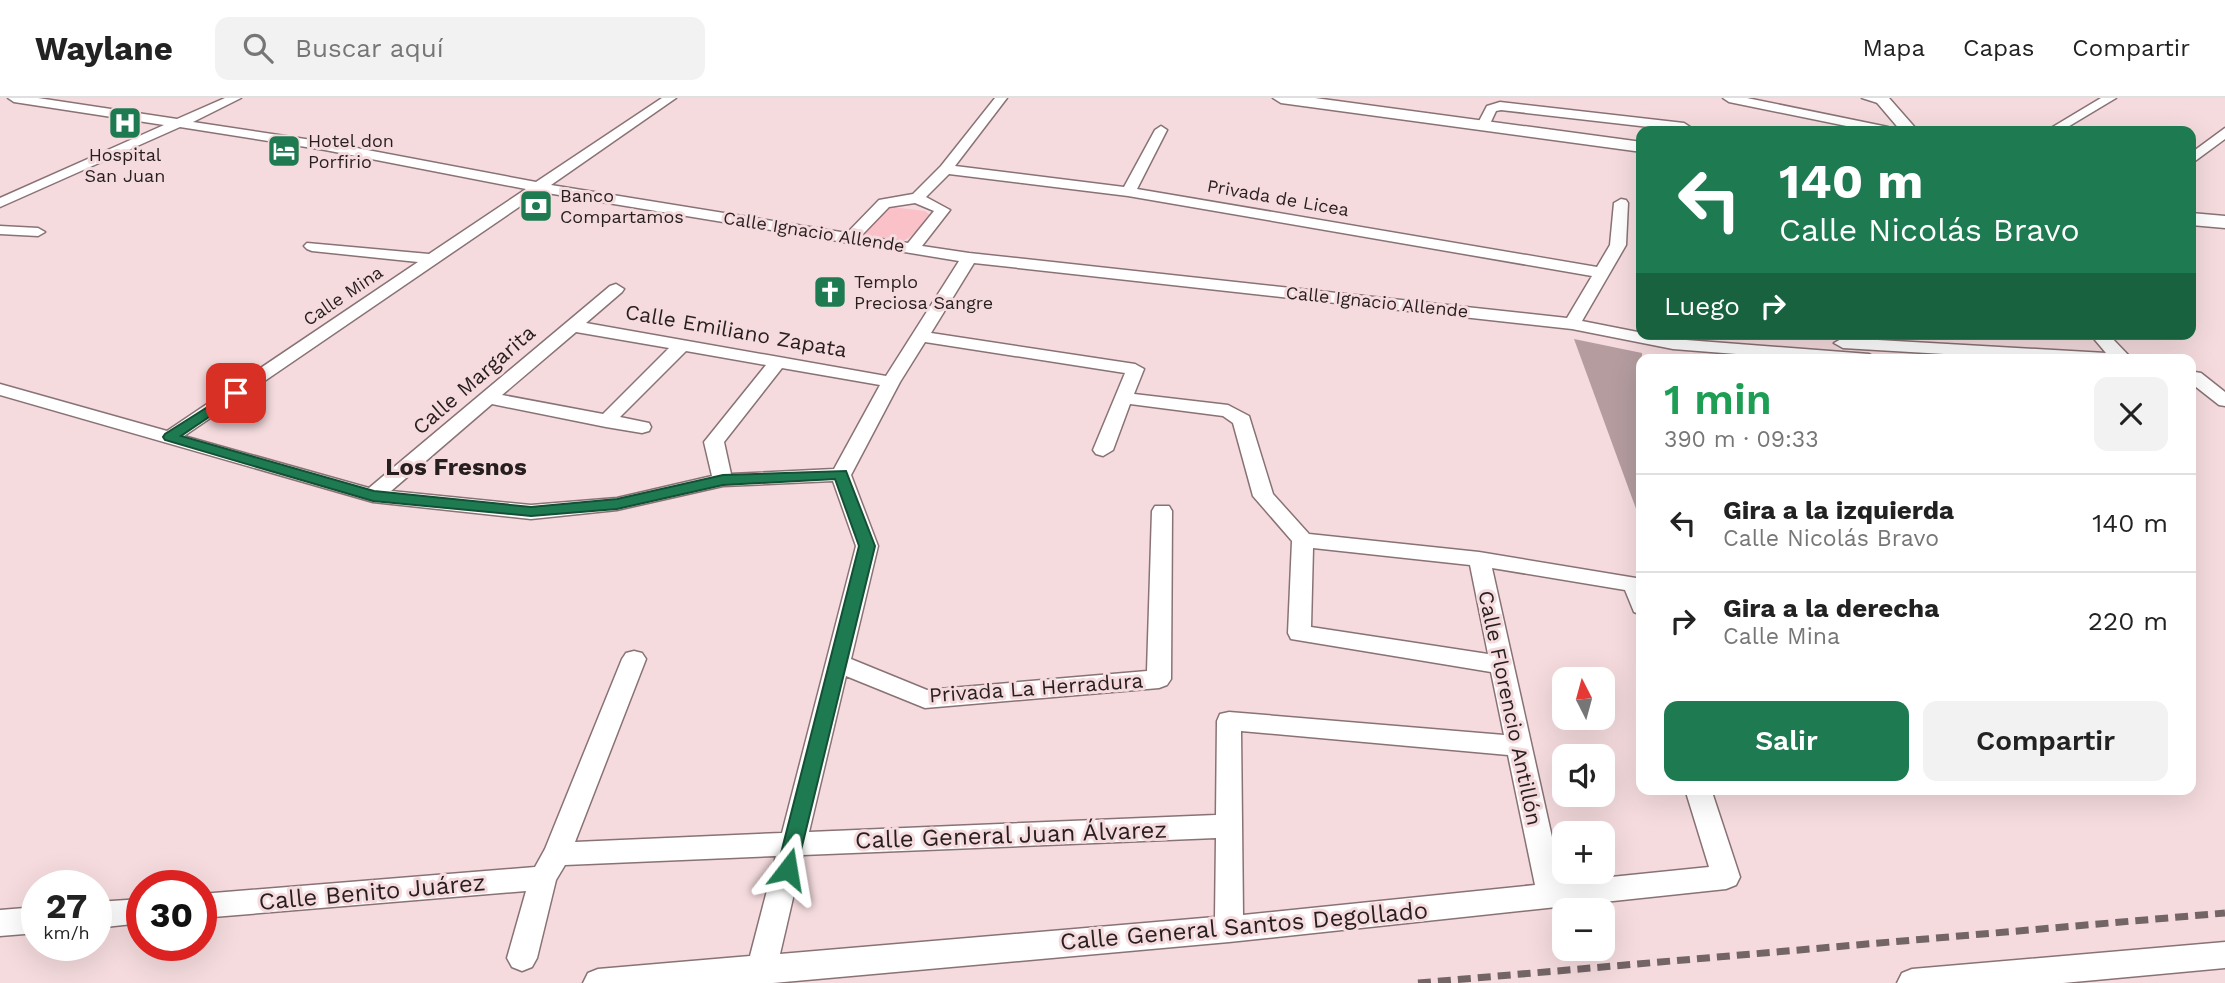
<!DOCTYPE html>
<html lang="es">
<head>
<meta charset="utf-8">
<style>
	:root { --surface:#fff; --page:#f2f2f2; --text:#222; --muted:#767676; --line:#e0e0e0; --accent:#1e7b51 }
	body { margin:0; font-family:"Work Sans",sans-serif; background:var(--page); color:var(--text); height:100vh; display:flex; flex-direction:column; font-size:26px; white-space:nowrap }
	* { box-sizing:border-box; margin:0 }
	p { font-size:23px; color:var(--muted) }
	.icon { flex:none; width:38px; height:38px; fill:none; stroke:currentColor; stroke-width:2; stroke-linecap:round; stroke-linejoin:round }
	.map { position:relative; flex:1; overflow:hidden }
	.sheet { position:absolute; left:1636px; top:256px; width:560px; height:441px; display:flex; flex-direction:column; background:var(--surface); border-radius:14px; box-shadow:0 7px 28px #0002 }
	.sheet>* { flex:none }
	.banner { position:absolute; left:1636px; top:28px; width:560px; height:214px; border-radius:14px; box-shadow:0 7px 28px #0002; background:#1e7b51; color:#fff; overflow:hidden }
	.needle { width:46px; rotate:354deg }
	.fabs { position:absolute; left:1552px; top:569px; display:grid; gap:14px }
	.fabs a { display:grid; place-items:center; width:63px; height:63px; border-radius:14px; background:var(--surface); box-shadow:0 7px 28px #0002; font-size:35px }
	.speed { position:absolute; left:21px; top:772px; display:flex; gap:14px; font-size:35px; font-weight:700; text-align:center }
	.speed>* { display:grid; place-content:center; width:91px; height:91px; border-radius:50%; background:var(--surface); box-shadow:0 7px 28px #0002; line-height:1 }
	.speed small { font-size:18px; font-weight:400 }
	.speed .limit { border:10px solid #d22; background:#fff; color:#111 }
	.pin { position:absolute; display:grid; place-items:center; width:60px; height:60px; color:#fff; margin:-30px; border-radius:14px; box-shadow:0 4px 10px #0006 }
	.me { position:absolute; width:77px; margin:-38px; rotate:14deg; stroke-linejoin:round; filter:drop-shadow(0 0 5px #0008) }
	.turn { display:flex; align-items:center; gap:24px; height:147px; padding:0 28px; font-size:32px }
	.turn .icon { width:91px; height:91px; stroke-width:2.5 }
	.turn b { display:block; font-size:49px; line-height:60px }
	.then { display:flex; align-items:center; height:66px; padding:0 28px; background:#0003; gap:14px; font-size:26px }
	.round { display:grid; place-items:center; flex:none; width:74px; height:74px; border-radius:14px; background:var(--page) }
	.summary { display:flex; align-items:center; justify-content:space-between; height:119px; padding:0 28px }
	h1 { font-size:42px; font-weight:600; line-height:52px; color:#1e9e55 }
	.action { display:flex; gap:14px; margin-top:auto; padding:14px 28px }
	.action a { flex:1; height:80px; border-radius:14px; background:var(--accent); color:#fff; font-size:28px; font-weight:600; line-height:80px; text-align:center }
	.action a+a { background:var(--page); color:var(--text) }
	ul { padding:0; list-style:none }
	li { display:flex; align-items:center; gap:21px; height:98px; padding:0 28px; border-top:2px solid var(--line) }
	li div { flex:1 }
	li b { display:block; font-size:26px }
	li em { font-style:normal }
	header { display:flex; align-items:center; gap:42px; box-sizing:border-box; height:98px; padding:0 35px; background:var(--surface); border-bottom:2px solid var(--line) }
	header strong { font-size:33px }
	nav { display:flex; gap:38px; margin-inline-start:auto; font-size:24px }
	.search { width:490px; height:63px; background:var(--page); display:flex; align-items:center; gap:18px; box-sizing:border-box; padding:0 24px; border-radius:14px; color:var(--muted); font-size:26px }
	.map>svg:first-child { display:block }
	.green { fill:#fbc1c9 }
	.building { fill:#b49c9f }
	.lines { fill:none; stroke-linecap:round; stroke-linejoin:round }
	.minor-casing { stroke:#897275; stroke-width:3 }
	.tertiary-casing { stroke:#897275; stroke-width:3 }
	.minor { fill:#fff; fill-rule:evenodd }
	.tertiary { fill:#fff; fill-rule:evenodd }
	.rail { stroke:#736466; stroke-width:7; stroke-dasharray:13 7; stroke-linecap:butt }
	.route { fill:#1e7b51; stroke:#145035; stroke-width:2 }
	.labels { text-anchor:middle; stroke-width:6; stroke-linejoin:round; paint-order:stroke }
	.far-poi-label { font-size:18px; fill:#271e1f; stroke:#f5dbde; text-anchor:start }
	.far-street-label { font-size:18px; fill:#271e1f; stroke:#f5dbde }
	.street-label { font-size:21px; fill:#271e1f; stroke:#f5dbde }
	.quarter-label { font-size:24px; font-weight:bold; fill:#271e1f; stroke:#f5dbde }
	.near-street-label { font-size:24px; fill:#271e1f; stroke:#f5dbde }
</style>
</head>
<body>
<header>
<strong>Waylane</strong>
<div class="search"><svg class="icon" aria-label="search" viewBox="0 0 24 24"><circle cx="10" cy="10" r="6"/><path d="M15 15l6 6"/></svg>Buscar aquí</div>
<nav><a>Mapa</a><a>Capas</a><a>Compartir</a></nav>
</header>
<div class="map">
<svg width="2225" height="885" viewBox="0 0 2225 885">
	<rect width="100%" height="100%" fill="#f5dbde"/>
	<!-- green -->
	<path class="green" d="M892 109 925 113 930 117C903 150 905 146 864 139V133L882 112Z"/>
	<!-- building -->
	<path class="building" d="M1574 241 1642 255V419H1639Z"/>
	<g class="lines">
		<defs>
			<path id="minor" d="M8 0H38L177 21 225 0H241L193 24 325 44 536 84 662 0H676L551 87 847 135 879 102 913 96 941 68 995 0H1007L955 68 1124 89 1155 32 1161 28 1167 32 1137 91 1597 169 1610 147 1614 105 1621 101 1626 102 1628 105 1626 147 1582 223 1673 241 1869 256 1878 261H1798L1673 251 1572 231 974 165 931 235 1135 266 1144 271 1134 296 1228 307 1249 318 1273 396 1309 436 1479 454 1642 481V517L1634 514 1625 492 1492 470 1562 784 1709 769 1685 691H1711L1740 779 1736 787 1726 791 1229 844 773 885H583L588 875 598 871 750 858 776 758 565 767 556 782 537 860 532 869 522 873 512 869 507 860 526 793 201 820V796L535 769 545 751 622 561 626 555 634 553 642 555 646 561 575 744 782 735 856 448 833 383 723 388 617 412 531 421 373 404 0 297V286L167 333 418 164 312 153 307 151 304 148 307 145 429 156 526 91 325 52 180 29 0 109V100L164 27 14 4ZM949 76 1128 98 1592 178 1567 220 969 155 922 148 950 112 926 99ZM541 94 959 163 886 278 586 225 622 194 624 191 616 186 610 188 369 390 184 338ZM915 105 934 113 908 145 861 138 889 109ZM576 234 669 250 603 316 502 297ZM925 244 1125 275 1093 352 1096 356 1103 358 1113 352 1130 306 1223 318 1233 325 1253 398 1292 443 1288 535 1291 541 1491 574 1504 637 1229 614 1220 616 1217 623 1216 717 809 734 846 578 925 610 1159 590 1167 587 1171 581 1172 413 1169 408H1155L1152 413 1147 573 927 592 851 561 878 448 851 377 900 284ZM686 253 766 267 704 344 712 378 617 400 531 407 391 393 492 306 606 329 642 335 649 333 651 329 649 325 620 319ZM782 270 880 287 834 371 731 376 724 344ZM1313 450 1470 467 1488 556 1311 529ZM1241 633 1508 657 1535 787 1243 817ZM1216 740 1215 819 780 856 803 757Z
				M1723 0H1747L1888 29 1894 33H1871L1729 4Z
				M1862 0H1887L1890 3 1884 7Z
				M2101 0H2116L2061 33H2046Z
				M1500 4 1684 25 1690 29 1684 33 1501 12 1496 13 1488 30H1478L1477 27 1487 8Z
				M2225 30V41L2191 66V55Z
				M0 128 38 130 45 134 38 138 0 136Z
				M2090 236H2108L2132 261H2028L1843 250 1834 245 1843 240 2106 255Z
				M2195 274 2201 275 2225 294V308L2219 307 2191 285V275Z
				M142 801V825L96 830V804Z
				M37 809V835L0 838V812Z
				M2225 844V870L2063 885H1897L1902 875 1912 871Z"/>
			<path id="tertiary" d="M1273 0H1315L1642 44V54L1281 5Z
				M1873 0H1889L1918 33H1901Z
				M2191 115 2225 118V130L2191 127Z"/>
		</defs>
		<!-- minor casing -->
		<use href="#minor" class="minor-casing"/>
		<!-- tertiary casing -->
		<use href="#tertiary" class="tertiary-casing"/>
		<!-- minor -->
		<use href="#minor" class="minor"/>
		<!-- tertiary -->
		<use href="#tertiary" class="tertiary"/>
		<!-- rail -->
		<path class="rail" d="M1418 885 2225 815"/>
	</g>
	<!-- route -->
	<path class="route" d="M236 291 240 292V298L181 338 374 393 531 409 617 401 723 377 846 373 875 448 795 777 788 780 780 777 777 771 859 448 835 381 723 387 617 411 531 418 373 403 165 342 163 339 165 336Z"/>
	<!-- icons -->
	<defs>
		<symbol id="hospital-square" viewBox="-11 -11 22 22"><rect x="-9" y="-9" width="18" height="18" rx="4" fill="#1e7b51" stroke="#f5dbde"/><path d="M-5-5h3v3.5h4V-5h3V5h-3V1.5h-4V5h-3Z" fill="#fff"/></symbol>
		<symbol id="hotel-square" viewBox="-11 -11 22 22"><rect x="-9" y="-9" width="18" height="18" rx="4" fill="#1e7b51" stroke="#f5dbde"/><path d="M-6-4.5h1.5V1H6V5H4.5V3h-9V5H-6ZM-4 0a1.8 1.8 0 1 1 3.6 0ZM.5 0V-2.5h3Q6-2.5 6 0Z" fill="#fff"/></symbol>
		<symbol id="bank-square" viewBox="-11 -11 22 22"><rect x="-9" y="-9" width="18" height="18" rx="4" fill="#1e7b51" stroke="#f5dbde"/><path d="M-6-4H6V4H-6ZM0-2.3a2.3 2.3 0 1 0 0 4.6a2.3 2.3 0 1 0 0-4.6Z" fill="#fff"/></symbol>
		<symbol id="church-square" viewBox="-11 -11 22 22"><rect x="-9" y="-9" width="18" height="18" rx="4" fill="#1e7b51" stroke="#f5dbde"/><path d="M-1.2-6h2.4v3.5h3.3v2.4h-3.3V6h-2.4V-.1h-3.3v-2.4h3.3Z" fill="#fff"/></symbol>
	</defs>
	<g fill-rule="evenodd">
		<use href="#hospital-square" x="106" y="6" width="38" height="38"/>
		<use href="#hotel-square" x="265" y="34" width="38" height="38"/>
		<use href="#bank-square" x="517" y="89" width="38" height="38"/>
		<use href="#church-square" x="811" y="175" width="38" height="38"/>
	</g>
	<g class="labels">
		<!-- far-poi labels -->
		<g class="far-poi-label">
			<text x="308" y="49">Hotel don<tspan x="308" dy="21">Porfirio</tspan></text>
			<text x="125" y="63" text-anchor="middle">Hospital<tspan x="125" dy="21">San Juan</tspan></text>
			<text x="560" y="104">Banco<tspan x="560" dy="21">Compartamos</tspan></text>
			<text x="854" y="190">Templo<tspan x="854" dy="21">Preciosa Sangre</tspan></text>
		</g>
		<!-- far-street labels -->
		<g class="far-street-label">
			<text transform="translate(1278 100) rotate(10)" y="6">Privada de Licea</text>
			<text transform="translate(814 134) rotate(9)" y="6">Calle Ignacio Allende</text>
			<text transform="translate(343 198) rotate(-34)" y="6">Calle Mina</text>
			<text transform="translate(1377 204) rotate(6)" y="6">Calle Ignacio Allende</text>
		</g>
		<!-- street labels -->
		<g class="street-label">
			<text transform="translate(736 233) rotate(10)" y="7">Calle Emiliano Zapata</text>
			<text transform="translate(474 282) rotate(-41)" y="7">Calle Margarita</text>
			<text transform="translate(1036 590) rotate(-4)" y="7">Privada La Herradura</text>
			<text transform="translate(1510 610) rotate(78)" y="7">Calle Florencio Antillón</text>
		</g>
		<!-- quarter labels -->
		<g class="quarter-label">
			<text x="456" y="377">Los Fresnos</text>
		</g>
		<!-- near-street labels -->
		<g class="near-street-label">
			<text transform="translate(1011 737) rotate(-2)" y="8">Calle General Juan Álvarez</text>
			<text transform="translate(372 794) rotate(-5)" y="8">Calle Benito Juárez</text>
			<text transform="translate(1244 828) rotate(-5)" y="8">Calle General Santos Degollado</text>
		</g>
	</g>
</svg>
<div class="fabs">
<a><svg class="needle" viewBox="-14 -14 28 28"><path d="M0-13l5 13h-10z" fill="#e53935"/><path d="M0 13l5-13h-10z" fill="#767676"/></svg></a>
<a><svg class="icon" aria-label="sound" viewBox="0 0 24 24"><path d="M4 9h4l5-4v14l-5-4H4zM17 9q2 3 0 6"/></svg></a>
<a>+</a>
<a>−</a>
</div>
<div class="speed"><div>27<small>km/h</small></div><div class="limit">30</div></div>
<div class="pin" style="left:236px;top:295px;background:#d93025"><svg class="icon" aria-label="arrive" viewBox="0 0 24 24"><path d="M6 21V4h12l-3 4 3 4H6"/></svg></div>
<svg class="me" style="left:788px;top:771px" viewBox="-20 -20 40 40"><path d="M0-17L14 15 0 8-14 15z" fill="#1e7b51" stroke="#fff" stroke-width="4"/></svg>
<div class="banner">
<div class="turn"><svg class="icon" aria-label="left" viewBox="0 0 24 24"><path d="M17 20v-9H6M10 6l-5 5 5 5"/></svg><div><b>140 m</b>Calle Nicolás Bravo</div></div>
<div class="then">Luego<svg class="icon" aria-label="right" viewBox="0 0 24 24"><path d="M7 20v-9h11M14 6l5 5-5 5"/></svg></div>
</div>
<section class="sheet">
<div class="summary"><div><h1>1 min</h1><p>390 m · 09:33</p></div><a class="round"><svg class="icon" aria-label="close" viewBox="0 0 24 24"><path d="M6 6l12 12M18 6L6 18"/></svg></a></div>
<ul>
<li><svg class="icon" aria-label="left" viewBox="0 0 24 24"><path d="M17 20v-9H6M10 6l-5 5 5 5"/></svg><div><b>Gira a la izquierda</b><p>Calle Nicolás Bravo</p></div><em>140 m</em></li>
<li><svg class="icon" aria-label="right" viewBox="0 0 24 24"><path d="M7 20v-9h11M14 6l5 5-5 5"/></svg><div><b>Gira a la derecha</b><p>Calle Mina</p></div><em>220 m</em></li>
</ul>
<div class="action"><a>Salir</a><a>Compartir</a></div>
</section>
</div>
</body>
</html>
